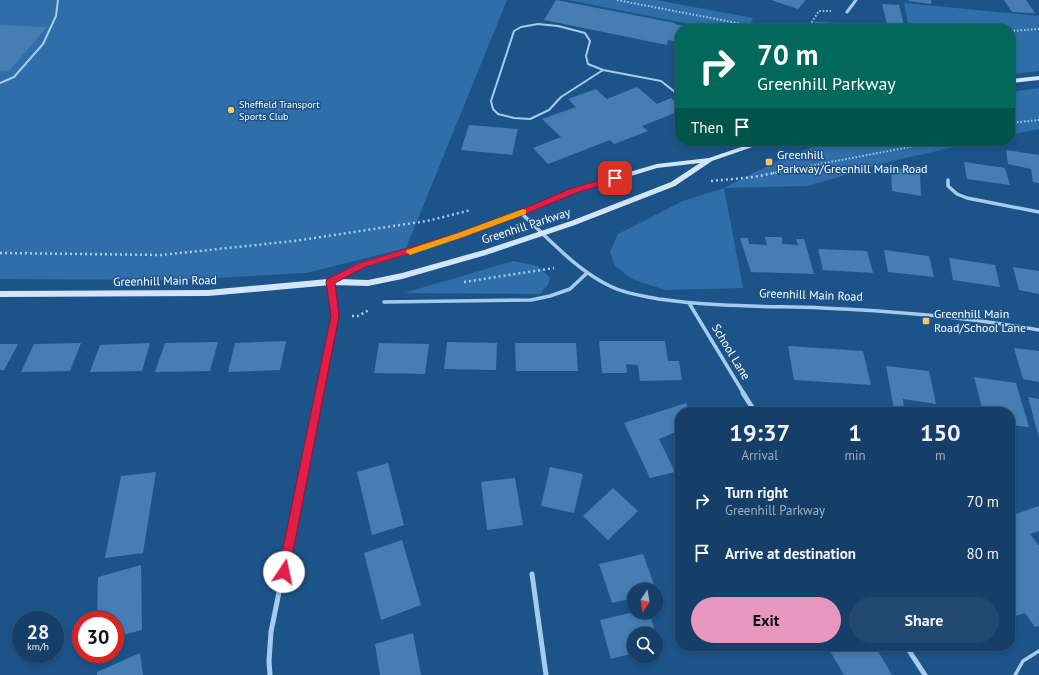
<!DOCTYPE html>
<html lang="en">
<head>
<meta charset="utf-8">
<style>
	:root { --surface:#153f68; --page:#224a71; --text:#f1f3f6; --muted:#9dafc0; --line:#34587c; --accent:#e797bd }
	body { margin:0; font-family:"PT Sans",sans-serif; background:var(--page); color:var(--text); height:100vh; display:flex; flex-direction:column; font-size:15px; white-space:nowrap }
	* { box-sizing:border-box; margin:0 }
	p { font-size:13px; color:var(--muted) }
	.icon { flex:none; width:22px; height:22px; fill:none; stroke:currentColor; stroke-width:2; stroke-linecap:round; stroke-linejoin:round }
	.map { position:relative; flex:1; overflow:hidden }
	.side { position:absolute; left:675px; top:407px; width:340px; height:244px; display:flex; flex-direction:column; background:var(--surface); border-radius:16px; box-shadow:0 2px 6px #0003,0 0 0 1px var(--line) }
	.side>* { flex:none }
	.top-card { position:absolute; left:675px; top:24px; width:340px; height:122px; border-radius:16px; box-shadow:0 2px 6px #0003,0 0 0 1px var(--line); background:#00695c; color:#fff; overflow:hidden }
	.needle { width:26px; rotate:192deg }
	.controls { position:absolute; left:627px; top:583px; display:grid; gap:8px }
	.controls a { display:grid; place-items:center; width:36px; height:36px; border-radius:50%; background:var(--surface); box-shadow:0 2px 6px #0003,0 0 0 1px var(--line); font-size:20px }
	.speed { position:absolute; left:12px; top:611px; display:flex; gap:8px; font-size:20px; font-weight:700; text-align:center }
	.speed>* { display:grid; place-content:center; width:52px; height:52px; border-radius:50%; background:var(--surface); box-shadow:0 2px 6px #0003,0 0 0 1px var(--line); line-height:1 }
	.speed small { font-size:10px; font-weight:400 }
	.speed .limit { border:6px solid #d22; background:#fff; color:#111 }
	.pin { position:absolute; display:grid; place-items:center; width:34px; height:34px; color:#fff; margin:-17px; border-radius:8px; box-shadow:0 2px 6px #0006 }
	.me { position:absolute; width:44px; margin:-22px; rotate:11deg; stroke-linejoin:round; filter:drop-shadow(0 0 3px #0008) }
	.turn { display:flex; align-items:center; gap:14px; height:84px; padding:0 16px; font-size:18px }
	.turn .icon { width:52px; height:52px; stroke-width:2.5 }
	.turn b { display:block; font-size:28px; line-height:34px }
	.then { display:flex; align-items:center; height:38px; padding:0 16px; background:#0003; gap:8px; font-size:15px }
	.eta { display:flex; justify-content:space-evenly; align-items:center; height:68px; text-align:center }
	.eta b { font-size:24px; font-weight:700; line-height:28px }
	.primary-button { display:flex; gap:8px; margin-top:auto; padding:8px 16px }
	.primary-button a { flex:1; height:46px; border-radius:24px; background:var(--accent); color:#111; font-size:16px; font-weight:700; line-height:46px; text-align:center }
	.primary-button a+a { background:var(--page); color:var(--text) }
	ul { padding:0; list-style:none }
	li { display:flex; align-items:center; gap:12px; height:52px; padding:0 16px }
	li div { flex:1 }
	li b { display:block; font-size:15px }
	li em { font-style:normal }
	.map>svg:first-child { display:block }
	.green { fill:#2f6ea8 }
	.building { fill:#447eb2 }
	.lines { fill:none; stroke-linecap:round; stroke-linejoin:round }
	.path-far1 { stroke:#a7cbec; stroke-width:2; stroke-dasharray:1.5 2; stroke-linecap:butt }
	.path { stroke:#a7cbec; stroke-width:2.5; stroke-dasharray:2 3; stroke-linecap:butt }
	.service-far1 { stroke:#a7cbec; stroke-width:2 }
	.service { stroke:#a7cbec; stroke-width:3.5 }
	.minor-far2 { stroke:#a7cbec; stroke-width:3 }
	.minor-far1 { stroke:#a7cbec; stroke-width:3.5 }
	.minor { stroke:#a7cbec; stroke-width:5 }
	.secondary { fill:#d3e6f9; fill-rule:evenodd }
	.route { fill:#e11d48; stroke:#92132f }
	.slow { fill:#f59e0b }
	.poi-dot { fill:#fdc664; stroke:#1c548a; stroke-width:1.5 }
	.labels { text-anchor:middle; stroke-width:3; stroke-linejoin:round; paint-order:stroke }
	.far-poi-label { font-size:10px; fill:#fff; stroke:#1c548a; text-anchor:start }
	.poi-label { font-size:12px; fill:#fff; stroke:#1c548a; text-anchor:start }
	.street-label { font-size:12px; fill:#fff; stroke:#1c548a }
</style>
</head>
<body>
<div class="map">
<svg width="1039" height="675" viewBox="0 0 1039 675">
	<rect width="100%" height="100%" fill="#1c548a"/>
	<!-- green -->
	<path class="green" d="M0 0H507L406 248 306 273 176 280 0 279Z
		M568 0H656L753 18 748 29H715Z
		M904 3 1039 16V71L1010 74V29H909Z
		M1039 88V129L1010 135V92Z
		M828 141H982L892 161 808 186 724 188 743 288 665 290 632 279 615 266 610 252 618 234 683 201 724 188 783 158Z
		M513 261 538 266 550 278 548 285 540 294 404 293Z"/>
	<!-- building -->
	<path class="building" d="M556 0 675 23V24L694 29H680V42L668 40 667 45 544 20Z
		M771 0H806L798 9Z
		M909 0H931V4L909 1Z
		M1004 0H1026L1035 13 1012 12Z
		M882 4 899 5 904 25 887 24Z
		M815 22 883 25 885 29H816Z
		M0 25 47 27 9 71H0Z
		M680 60V79L674 78Z
		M637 87 657 104 671 98 680 106V111L642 126 648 131 614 144 610 140 548 164 533 148 561 137 542 119 576 107 568 99 596 89 607 99Z
		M469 125 518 129 512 155 461 150Z
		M1006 150 1039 155V183L1033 182 1031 169 1008 164Z
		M964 162 1005 168 1010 185 967 179Z
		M891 167 920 172 921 196 892 191Z
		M765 237H782V244L798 245 796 239H804L814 274 751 272 740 238H748L749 244 767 245Z
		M818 249 867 251 873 273 823 270Z
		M884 250 929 256 934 277 888 272Z
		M949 258 995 265 1000 287 953 280Z
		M1013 267 1039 271V294L1019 290Z
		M286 341 280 370 228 372 235 343Z
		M599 341H665L668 361H679L682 380 640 381 638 365 626 364 627 373H602Z
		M218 342 210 371 155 372 165 343Z
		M447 342 497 343 496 370 444 369Z
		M81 343 70 371 21 372 34 344Z
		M150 343 142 371 90 372 100 345Z
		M379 343 429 344 425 374 374 373Z
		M515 343H576L578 371H516Z
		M0 344H18L4 370H0Z
		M788 346 863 351 871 385 794 380Z
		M1014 348 1039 351V382L1023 379Z
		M886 366 929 371 936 404 903 399 904 410 894 409Z
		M974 377 1016 383 1029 427 1010 425V412H983Z
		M1028 397 1039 399V438Z
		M686 403 690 412H680V430L659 439 675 472 650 478 624 423Z
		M388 463 404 525 372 535 357 472Z
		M550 467 583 474 574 513 541 506Z
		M156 472 143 553 105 558 121 476Z
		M515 478 523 525 487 530 481 482Z
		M613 488 638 511 608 540 583 516Z
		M1039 506V531L1030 534 1039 546V626L1035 627 1025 613 1010 618V516Z
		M402 540 421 605 381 620 364 553Z
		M643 554 656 590H634V598L612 603 599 564Z
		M141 565 142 630 115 637V620H97L98 577Z
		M634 612H649L656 634H634V653L611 659 600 620Z
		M413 633 421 675H380L375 644Z
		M827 646H875L892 675H844Z
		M140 653 143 675H97V672Z"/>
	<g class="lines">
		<!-- path-far1 -->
		<path class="path-far1" d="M617 0 768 29
			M810 29V25L819 11H831
			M1010 31 1039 29
			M1010 123 1039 120
			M773 173 941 141"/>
		<!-- path -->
		<path class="path" d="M711 181 754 177 779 172
			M0 253 161 255 294 241 427 221 471 210
			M464 282 554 268
			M352 316H358L369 310"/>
		<!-- service-far1 -->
		<path class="service-far1" d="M538 24 558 26 585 33 590 41 586 56 588 64 603 70 561 97 549 110 530 119 514 118 498 114 493 109 491 101 514 31 521 27Z
			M603 70 661 81 680 96
			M0 83 14 77 43 44 56 16 58 0
			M733 141 744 148"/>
		<!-- service -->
		<path class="service" d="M1015 675 1023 661 1039 651"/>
		<!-- minor-far2 -->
		<path class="minor-far2" d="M847 12 856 0"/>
		<!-- minor-far1 -->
		<path class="minor-far1" d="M948 180V186L957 194 967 198 1039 212
			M521 213C549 239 577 271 612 287 626 294 644 296 659 299 713 307 768 306 822 308 896 311 966 317 1039 330
			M384 302 531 300 550 296 570 289 587 273
			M689 303 744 394
			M319 394 335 316 331 282"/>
		<!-- minor -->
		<path class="minor" d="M743 393 755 412
			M532 574 546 675
			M906 646 925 675
			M270 675 269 661 271 632 319 393"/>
		<!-- secondary -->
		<path class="secondary" d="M1039 76V80L1010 83V79Z
			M759 141H768L767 142 712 161 675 186 575 225 486 255 402 279 368 286 331 285 208 296 0 297V291L208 290 328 279 359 263 458 233 519 211 571 189 657 164 709 158ZM700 163 671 182 571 221 484 250 402 273 368 280 340 279 365 267 464 237 523 215 575 193 657 168Z"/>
	</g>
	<!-- route -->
	<path class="route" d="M615 176 619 178 618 180 576 193 523 215 463 237 365 267 335 283 339 316 289 572 288 575 284 577 280 575 278 572 331 316 326 282 327 279 360 263 458 233 518 211 570 189Z"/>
	<!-- slow -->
	<path class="slow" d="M523 209 526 210V214L463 237 410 255 406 252 407 250 458 233Z"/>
	<!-- markers -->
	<g class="poi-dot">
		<circle cx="231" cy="110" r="4"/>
		<rect x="765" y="158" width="8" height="8" rx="2"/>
		<rect x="922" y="317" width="8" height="8" rx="2"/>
	</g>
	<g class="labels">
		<!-- far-poi labels -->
		<g class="far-poi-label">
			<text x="239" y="108">Sheffield Transport<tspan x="239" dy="12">Sports Club</tspan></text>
		</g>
		<!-- poi labels -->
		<g class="poi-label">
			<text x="777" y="159">Greenhill<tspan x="777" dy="14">Parkway/Greenhill Main Road</tspan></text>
			<text x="934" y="318">Greenhill Main<tspan x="934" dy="14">Road/School Lane</tspan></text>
		</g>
		<!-- street labels -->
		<g class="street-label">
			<text transform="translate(526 226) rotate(-18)" y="4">Greenhill Parkway</text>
			<text transform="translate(165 281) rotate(-1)" y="4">Greenhill Main Road</text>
			<text transform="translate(811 295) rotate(2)" y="4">Greenhill Main Road</text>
			<text transform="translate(731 352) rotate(59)" y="4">School Lane</text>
		</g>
	</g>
</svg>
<div class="controls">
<a><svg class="needle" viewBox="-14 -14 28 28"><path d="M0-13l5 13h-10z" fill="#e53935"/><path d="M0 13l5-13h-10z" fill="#9dafc0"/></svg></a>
<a><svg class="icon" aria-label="search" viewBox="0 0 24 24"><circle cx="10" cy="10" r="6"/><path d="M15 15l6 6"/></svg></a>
</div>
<div class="speed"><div>28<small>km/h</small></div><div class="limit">30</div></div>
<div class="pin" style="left:615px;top:178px;background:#d93025"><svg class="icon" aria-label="arrive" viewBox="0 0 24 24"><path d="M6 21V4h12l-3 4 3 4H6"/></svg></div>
<svg class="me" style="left:284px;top:572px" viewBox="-20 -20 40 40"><circle r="19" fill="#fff"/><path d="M0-13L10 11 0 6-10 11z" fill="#e11d48"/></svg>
<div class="top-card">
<div class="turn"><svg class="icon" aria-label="right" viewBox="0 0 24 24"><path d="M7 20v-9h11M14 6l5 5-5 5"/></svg><div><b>70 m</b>Greenhill Parkway</div></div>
<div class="then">Then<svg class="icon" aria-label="arrive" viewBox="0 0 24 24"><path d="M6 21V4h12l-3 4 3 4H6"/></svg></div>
</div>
<section class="side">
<div class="eta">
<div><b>19:37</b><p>Arrival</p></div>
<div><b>1</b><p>min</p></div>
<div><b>150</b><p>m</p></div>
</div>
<ul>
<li><svg class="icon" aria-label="right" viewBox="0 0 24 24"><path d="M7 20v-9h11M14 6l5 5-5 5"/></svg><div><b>Turn right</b><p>Greenhill Parkway</p></div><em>70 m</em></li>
<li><svg class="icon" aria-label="arrive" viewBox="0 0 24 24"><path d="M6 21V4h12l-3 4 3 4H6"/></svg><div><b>Arrive at destination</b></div><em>80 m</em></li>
</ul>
<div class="primary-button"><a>Exit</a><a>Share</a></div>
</section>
</div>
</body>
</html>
